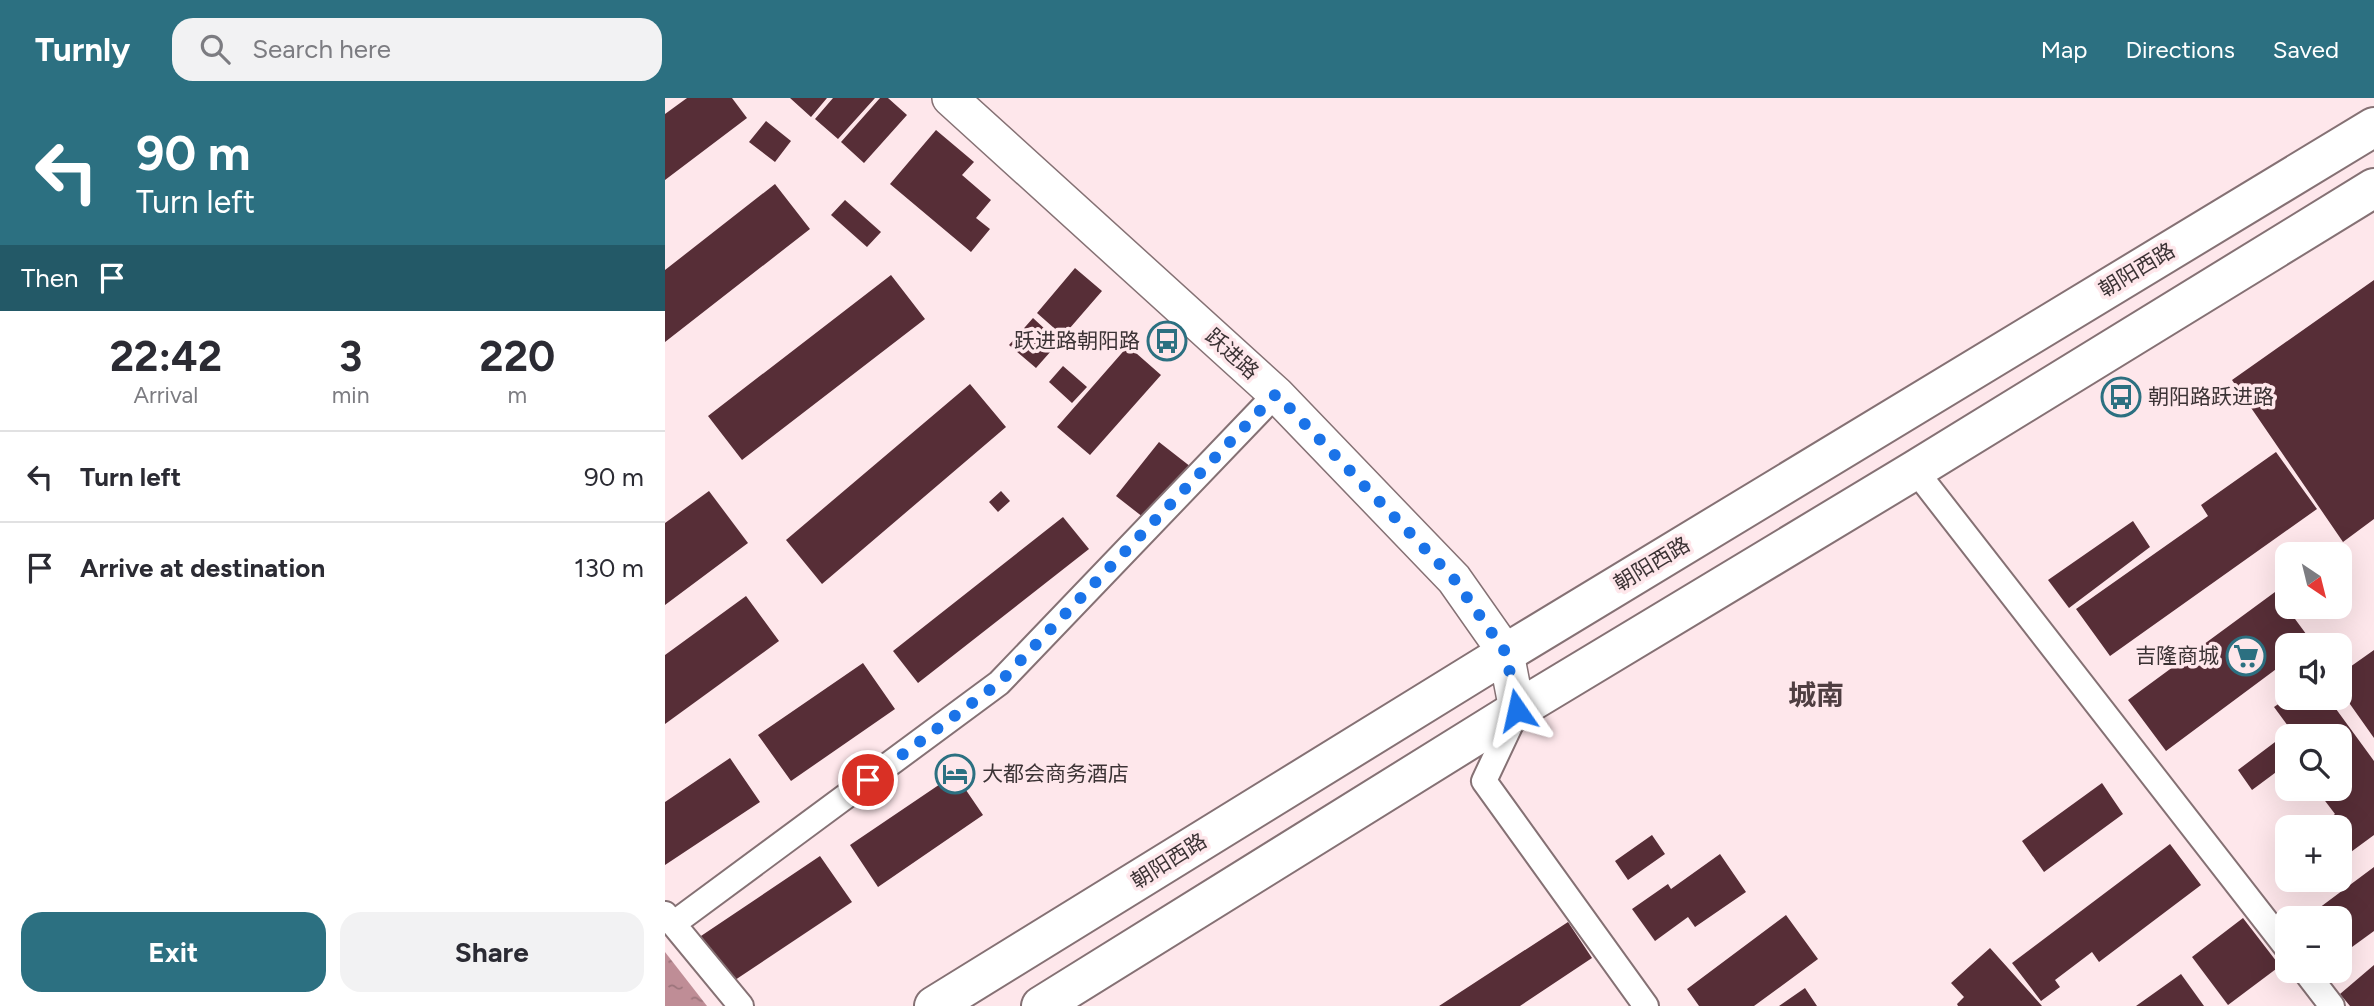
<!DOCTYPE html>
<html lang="en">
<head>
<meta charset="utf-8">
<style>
	:root { --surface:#fff; --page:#f2f2f3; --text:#2b2b33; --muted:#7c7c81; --line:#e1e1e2; --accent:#2c7081 }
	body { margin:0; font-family:Figtree,"Noto Sans SC",sans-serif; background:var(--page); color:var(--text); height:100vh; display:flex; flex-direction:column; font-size:26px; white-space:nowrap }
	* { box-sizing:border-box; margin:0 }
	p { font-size:23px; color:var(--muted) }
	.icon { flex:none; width:38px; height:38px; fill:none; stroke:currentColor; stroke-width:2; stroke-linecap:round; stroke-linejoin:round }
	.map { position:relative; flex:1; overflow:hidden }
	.drawer { display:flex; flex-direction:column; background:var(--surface); width:665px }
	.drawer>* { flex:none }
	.banner { background:#2c7081; color:#fff; overflow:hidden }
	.needle { width:46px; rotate:145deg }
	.controls { position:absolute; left:1610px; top:444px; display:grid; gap:14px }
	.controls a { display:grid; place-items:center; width:77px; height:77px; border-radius:14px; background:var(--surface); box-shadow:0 7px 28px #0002; font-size:35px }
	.pin { position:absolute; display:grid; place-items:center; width:60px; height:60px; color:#fff; margin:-30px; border:4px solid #fff; border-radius:50%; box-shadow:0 2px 7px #0007 }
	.me { position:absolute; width:77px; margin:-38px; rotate:349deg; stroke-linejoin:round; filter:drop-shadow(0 0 5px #0008) }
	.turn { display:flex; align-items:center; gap:24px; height:147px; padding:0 21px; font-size:32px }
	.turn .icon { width:91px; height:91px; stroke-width:2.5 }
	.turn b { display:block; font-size:49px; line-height:60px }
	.then { display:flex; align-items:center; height:66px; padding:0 21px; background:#0003; gap:14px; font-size:26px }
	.eta { display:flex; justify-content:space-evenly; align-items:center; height:119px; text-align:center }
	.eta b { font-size:42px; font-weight:700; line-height:49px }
	.cta { display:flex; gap:14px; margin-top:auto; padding:14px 21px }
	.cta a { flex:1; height:80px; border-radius:21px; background:var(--accent); color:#fff; font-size:28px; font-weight:700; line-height:80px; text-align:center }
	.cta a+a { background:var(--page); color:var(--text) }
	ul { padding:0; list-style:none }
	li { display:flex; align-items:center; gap:21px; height:91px; padding:0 21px; border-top:2px solid var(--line) }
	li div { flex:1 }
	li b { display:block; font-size:26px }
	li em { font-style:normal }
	header { display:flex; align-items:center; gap:42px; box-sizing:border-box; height:98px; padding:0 35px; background:var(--accent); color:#fff }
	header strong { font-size:33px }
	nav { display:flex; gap:38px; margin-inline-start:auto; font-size:24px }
	.search { width:490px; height:63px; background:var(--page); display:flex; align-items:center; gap:18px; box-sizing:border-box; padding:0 24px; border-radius:21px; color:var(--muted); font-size:26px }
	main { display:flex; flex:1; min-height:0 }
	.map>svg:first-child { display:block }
	.water { fill:url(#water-ripples) }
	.building { fill:#572e37 }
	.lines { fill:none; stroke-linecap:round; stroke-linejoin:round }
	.street-casing { stroke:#857174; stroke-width:28 }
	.secondary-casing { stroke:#857174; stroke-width:38 }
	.primary-casing { stroke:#857174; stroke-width:42 }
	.street { stroke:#fff; stroke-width:24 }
	.secondary { stroke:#fff; stroke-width:35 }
	.primary { stroke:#fff; stroke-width:38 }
	.route { stroke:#1a73e8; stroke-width:12; stroke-dasharray:0 21.6 }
	.labels { text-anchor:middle; stroke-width:7; stroke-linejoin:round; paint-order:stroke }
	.street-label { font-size:21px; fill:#3c3335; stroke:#fee7eb }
	.poi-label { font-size:21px; fill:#3c3335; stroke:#fee7eb; text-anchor:end }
	.district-label { font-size:28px; font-weight:bold; fill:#4f3e41; stroke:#fee7eb }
</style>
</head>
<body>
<header>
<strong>Turnly</strong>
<div class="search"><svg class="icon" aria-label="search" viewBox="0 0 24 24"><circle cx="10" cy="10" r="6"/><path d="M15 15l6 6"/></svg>Search here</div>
<nav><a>Map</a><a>Directions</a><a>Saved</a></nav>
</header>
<main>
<section class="drawer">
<div class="banner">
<div class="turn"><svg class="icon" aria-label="left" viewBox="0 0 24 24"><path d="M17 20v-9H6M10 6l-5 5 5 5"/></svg><div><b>90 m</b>Turn left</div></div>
<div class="then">Then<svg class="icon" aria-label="arrive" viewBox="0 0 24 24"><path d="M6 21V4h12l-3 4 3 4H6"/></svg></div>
</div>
<div class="eta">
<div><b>22:42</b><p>Arrival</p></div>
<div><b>3</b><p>min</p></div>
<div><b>220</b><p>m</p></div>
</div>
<ul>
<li><svg class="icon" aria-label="left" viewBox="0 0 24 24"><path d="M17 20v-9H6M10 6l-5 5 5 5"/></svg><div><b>Turn left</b></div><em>90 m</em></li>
<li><svg class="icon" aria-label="arrive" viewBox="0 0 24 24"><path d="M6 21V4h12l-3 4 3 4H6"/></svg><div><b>Arrive at destination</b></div><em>130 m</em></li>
</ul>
<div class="cta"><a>Exit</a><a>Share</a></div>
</section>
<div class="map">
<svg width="1709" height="908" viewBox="0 0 1709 908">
	<defs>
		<pattern id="water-ripples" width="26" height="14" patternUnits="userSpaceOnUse" patternTransform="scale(1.75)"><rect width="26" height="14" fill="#bf8d96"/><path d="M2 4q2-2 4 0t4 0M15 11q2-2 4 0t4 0" fill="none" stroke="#9c747b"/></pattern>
	</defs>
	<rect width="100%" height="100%" fill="#fee7eb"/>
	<!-- water -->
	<path class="water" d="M0 854 42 908H0Z"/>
	<!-- building -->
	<path class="building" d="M22 0H67L82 20 0 82V16Z
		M125 0H162L146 19Z
		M168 0H210L173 41 150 21Z
		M215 0H223L242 17 199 65 176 44Z
		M101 23 126 43 110 64 84 44Z
		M271 32 309 64 297 77 326 102 311 120 325 131 306 154 225 86Z
		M110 86 145 131 0 244V172Z
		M180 102 216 134 202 149 166 117Z
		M410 170 437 193 398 238 372 215Z
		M226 177 260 221 77 362 43 318Z
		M1709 182V421L1678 444 1567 282Z
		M368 220 394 244 371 270 344 247Z
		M463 248 496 277 425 357 392 329Z
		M398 268 422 289 407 305 384 284Z
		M305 286 341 329 157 486 121 442Z
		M494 344 526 369 483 423 451 398Z
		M1611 354 1652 411 1445 558 1411 511 1543 418 1536 407Z
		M44 393 83 445 0 507V425Z
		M336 393 345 403 333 414 324 404Z
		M398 419 424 451 253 585 228 553Z
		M1468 423 1485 449 1404 510 1383 482Z
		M1610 494 1647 544 1643 548H1622V563L1501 653 1463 602Z
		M81 498 114 543 0 626V557Z
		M1709 552V640L1675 592V576Z
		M198 565 230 611 126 683 93 637Z
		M1622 600H1663L1709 663V737L1675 762V730H1651L1670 716 1651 691H1675V639H1622V666L1587 692 1573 672 1626 632 1609 609Z
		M65 660 95 704 0 767V704Z
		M290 676 318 717 213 789 185 747Z
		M1437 685 1458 716 1379 774 1357 743Z
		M987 737 1000 756 963 782 950 763Z
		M1505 746 1536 787 1434 864 1427 854 1390 882 1395 889 1376 903 1347 865Z
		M1622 751V774L1611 759Z
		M1055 756 1081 794 1030 829 1023 819 990 843 967 811 1003 786 1006 791Z
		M155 758 187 804 61 888 30 842Z
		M1709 769V833L1676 857 1675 821H1649L1646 816Z
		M1628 782H1647L1635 791Z
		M1121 817 1153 861 1089 908H1034L1022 891Z
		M1578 820 1615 868 1563 907 1527 859Z
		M903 824 927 860 855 908H774Z
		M1325 850 1377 908H1293L1292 906 1299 899 1286 885Z
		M1709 867V908H1685L1675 896Z
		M1516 876 1539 908H1471Z
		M1140 890 1152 908H1114Z"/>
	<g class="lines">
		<defs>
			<path id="street" d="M1250 372 1622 850
				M851 615 819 683 981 908
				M0 816 76 908
				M8 826 334 585 611 296
				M1640 873 1667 908"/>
			<path id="secondary" d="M285 0 611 296 789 481 841 555 852 612"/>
			<path id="primary" d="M269 908 841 555 1709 29
				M376 908 852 612 1250 372 1709 90"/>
		</defs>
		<!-- street casing -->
		<use href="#street" class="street-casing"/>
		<!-- secondary casing -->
		<use href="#secondary" class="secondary-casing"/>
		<!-- primary casing -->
		<use href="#primary" class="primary-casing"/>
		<!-- street -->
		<use href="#street" class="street"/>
		<!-- secondary -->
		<use href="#secondary" class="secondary"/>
		<!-- primary -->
		<use href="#primary" class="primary"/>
	</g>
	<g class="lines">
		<!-- route -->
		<path class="route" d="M203 682 334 585 611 296 789 481 841 555 852 612"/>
	</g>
	<!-- icons -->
	<defs>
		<symbol id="bus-ring" viewBox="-11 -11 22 22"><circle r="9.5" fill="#fee7eb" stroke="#2c7081" stroke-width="1.5"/><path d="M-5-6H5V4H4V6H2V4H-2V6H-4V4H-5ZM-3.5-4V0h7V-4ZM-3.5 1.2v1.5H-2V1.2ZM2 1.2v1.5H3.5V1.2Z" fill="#2c7081"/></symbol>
		<symbol id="supermarket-ring" viewBox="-11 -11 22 22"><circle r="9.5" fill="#fee7eb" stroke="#2c7081" stroke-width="1.5"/><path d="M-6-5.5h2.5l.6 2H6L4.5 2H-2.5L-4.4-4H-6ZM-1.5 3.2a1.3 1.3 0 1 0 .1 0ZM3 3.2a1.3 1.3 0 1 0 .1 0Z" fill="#2c7081"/></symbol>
		<symbol id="hotel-ring" viewBox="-11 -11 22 22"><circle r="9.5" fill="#fee7eb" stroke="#2c7081" stroke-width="1.5"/><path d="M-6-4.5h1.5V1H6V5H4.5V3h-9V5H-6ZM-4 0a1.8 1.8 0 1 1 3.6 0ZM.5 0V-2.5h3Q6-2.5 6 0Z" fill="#2c7081"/></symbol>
	</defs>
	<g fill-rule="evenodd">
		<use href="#bus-ring" x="480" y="221" width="44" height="44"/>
		<use href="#bus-ring" x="1434" y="277" width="44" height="44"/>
		<use href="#supermarket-ring" x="1559" y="536" width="44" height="44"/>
		<use href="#hotel-ring" x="268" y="654" width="44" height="44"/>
	</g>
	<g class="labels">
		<!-- street labels -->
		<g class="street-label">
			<text transform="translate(1472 172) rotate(-31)" y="7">朝阳西路</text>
			<text transform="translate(567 256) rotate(42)" y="7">跃进路</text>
			<text transform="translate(987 466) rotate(-31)" y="7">朝阳西路</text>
			<text transform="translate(504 763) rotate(-32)" y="7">朝阳西路</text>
		</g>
		<!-- poi labels -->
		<g class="poi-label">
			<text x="475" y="250">跃进路朝阳路</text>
			<text x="1483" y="306" text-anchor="start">朝阳路跃进路</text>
			<text x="1554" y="565">吉隆商城</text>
			<text x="317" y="683" text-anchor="start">大都会商务酒店</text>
		</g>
		<!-- district labels -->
		<g class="district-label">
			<text x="1151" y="607">城南</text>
		</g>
	</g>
</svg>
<div class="controls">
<a><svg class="needle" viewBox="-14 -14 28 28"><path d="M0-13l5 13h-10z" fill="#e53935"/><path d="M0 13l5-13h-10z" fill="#7c7c81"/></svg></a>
<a><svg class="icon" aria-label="sound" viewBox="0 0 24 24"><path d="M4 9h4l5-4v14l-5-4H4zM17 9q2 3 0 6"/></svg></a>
<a><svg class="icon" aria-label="search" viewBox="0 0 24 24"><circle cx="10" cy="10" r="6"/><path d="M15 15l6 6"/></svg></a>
<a>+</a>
<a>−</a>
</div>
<div class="pin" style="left:203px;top:682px;background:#d93025"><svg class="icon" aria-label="arrive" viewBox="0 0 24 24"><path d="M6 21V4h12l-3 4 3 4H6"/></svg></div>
<svg class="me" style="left:852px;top:612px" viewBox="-20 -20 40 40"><path d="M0-17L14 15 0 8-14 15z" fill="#1a73e8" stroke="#fff" stroke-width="4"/></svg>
</div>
</main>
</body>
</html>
